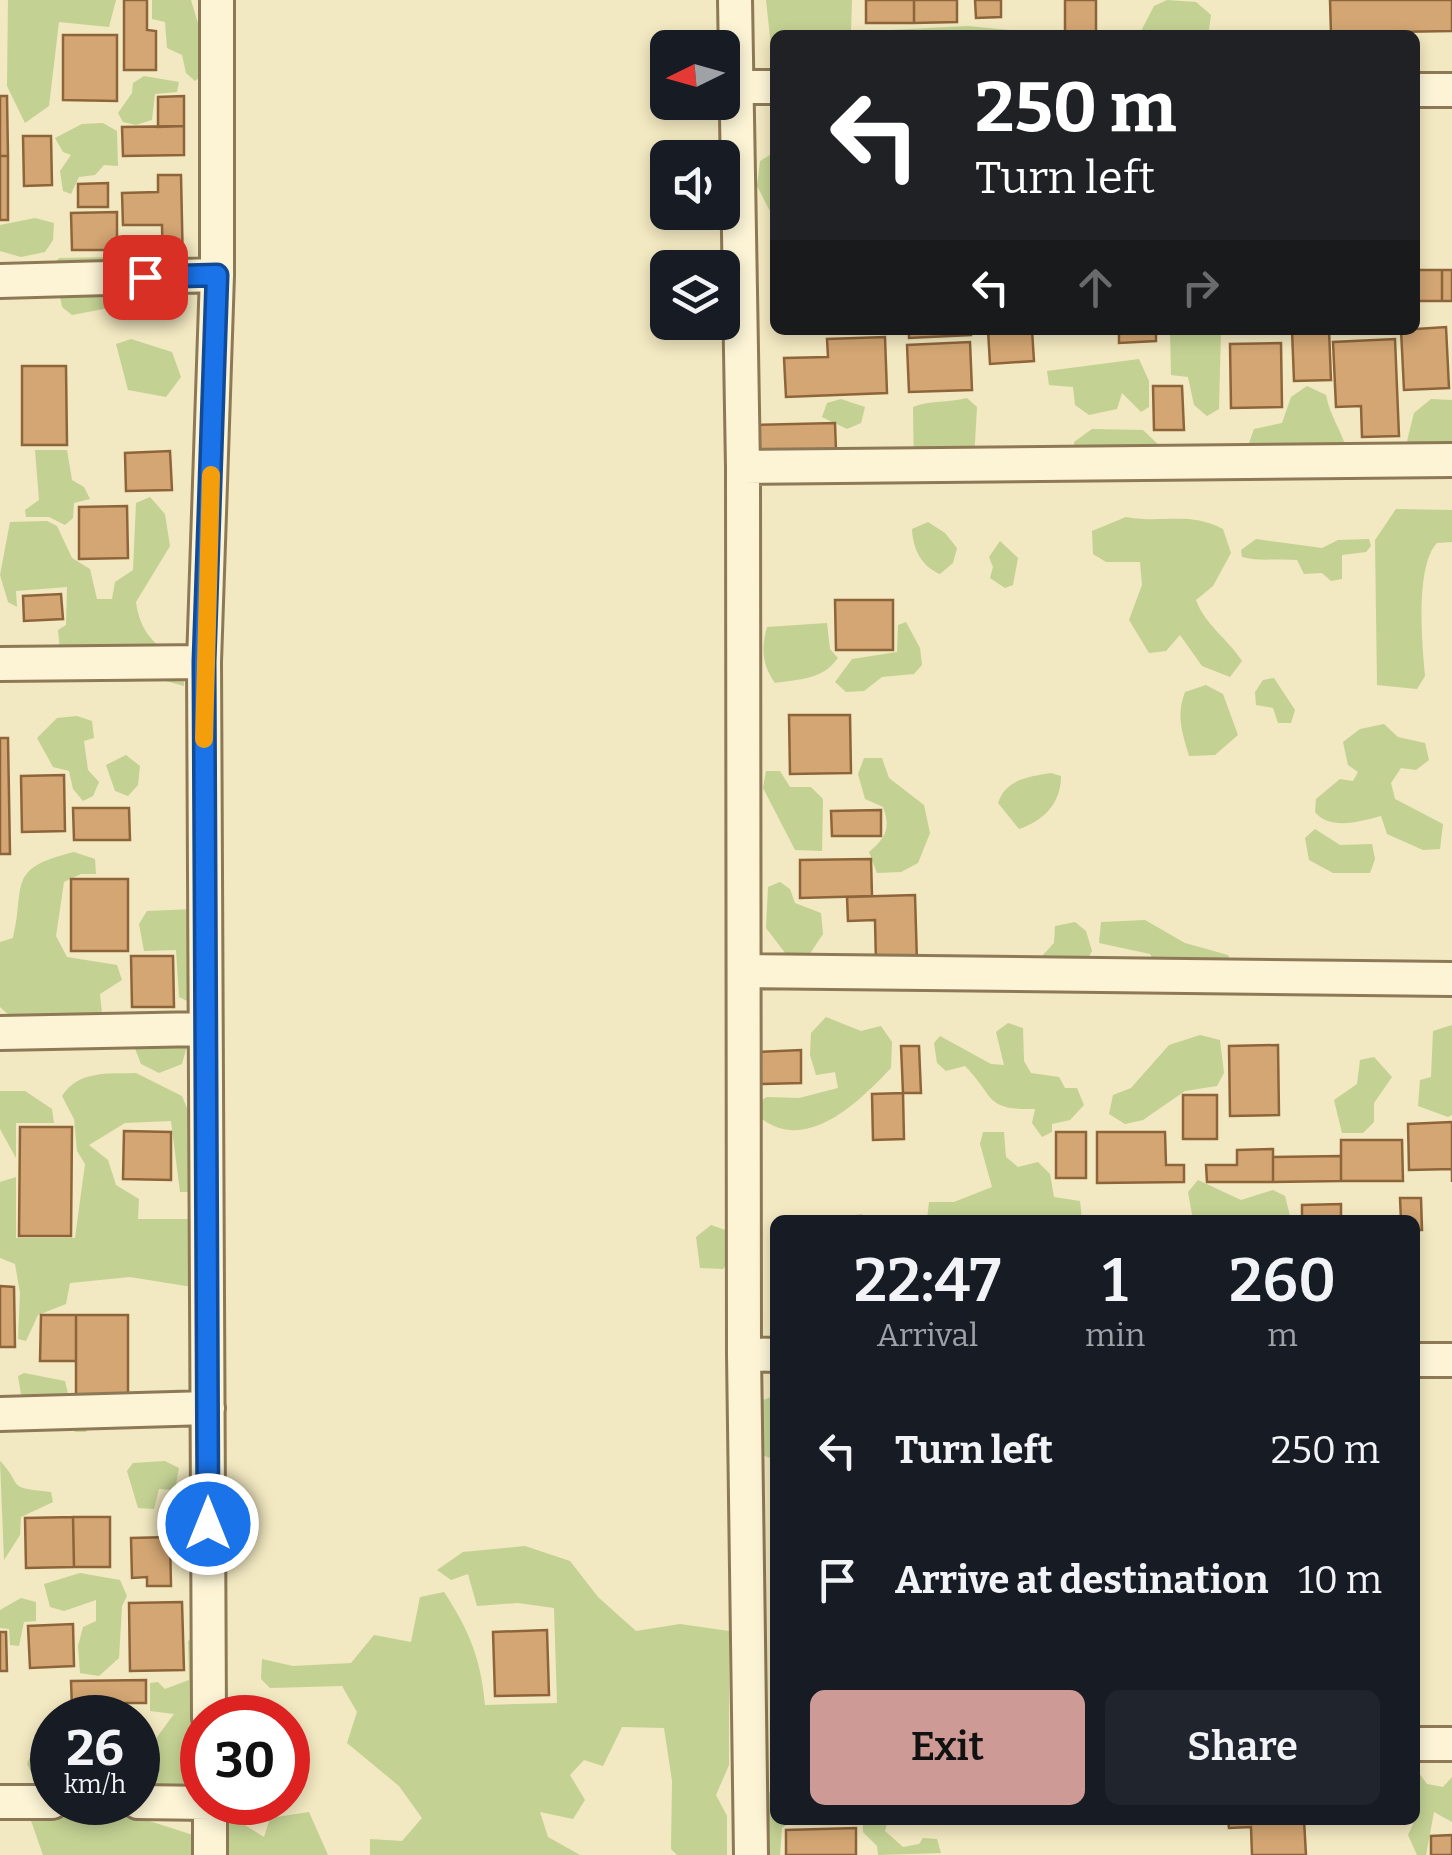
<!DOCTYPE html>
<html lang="en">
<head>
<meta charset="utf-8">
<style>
	:root { --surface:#171b24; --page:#20242c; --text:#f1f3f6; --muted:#9ea1a6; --accent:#cd9a96 }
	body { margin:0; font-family:Bitter,serif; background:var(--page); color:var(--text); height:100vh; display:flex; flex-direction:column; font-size:38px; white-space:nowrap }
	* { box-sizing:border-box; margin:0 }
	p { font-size:32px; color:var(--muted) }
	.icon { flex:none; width:55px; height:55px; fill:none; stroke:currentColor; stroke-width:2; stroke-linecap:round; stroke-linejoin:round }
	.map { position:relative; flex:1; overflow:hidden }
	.details { position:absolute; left:770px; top:1215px; width:650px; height:610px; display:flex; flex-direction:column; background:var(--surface); border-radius:15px; box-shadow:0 5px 15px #0003 }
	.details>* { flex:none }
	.top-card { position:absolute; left:770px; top:30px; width:650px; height:305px; border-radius:15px; box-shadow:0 5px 15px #0003; background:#202124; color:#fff; overflow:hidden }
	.needle { width:65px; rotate:265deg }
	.controls { position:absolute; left:650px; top:30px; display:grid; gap:20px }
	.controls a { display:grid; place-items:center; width:90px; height:90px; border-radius:15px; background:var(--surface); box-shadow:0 5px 15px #0003; font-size:50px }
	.speed { position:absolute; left:30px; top:1695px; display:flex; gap:20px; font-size:50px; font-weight:700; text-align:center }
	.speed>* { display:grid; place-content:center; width:130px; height:130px; border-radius:50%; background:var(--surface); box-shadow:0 5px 15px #0003; line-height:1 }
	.speed small { font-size:25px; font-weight:400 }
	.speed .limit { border:15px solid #d22; background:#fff; color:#111 }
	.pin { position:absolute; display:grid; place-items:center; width:85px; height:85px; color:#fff; margin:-42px; border-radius:20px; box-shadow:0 5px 15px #0006 }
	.me { position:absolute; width:110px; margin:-55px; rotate:0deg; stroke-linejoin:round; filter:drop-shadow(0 0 8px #0008) }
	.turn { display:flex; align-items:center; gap:35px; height:210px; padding:0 40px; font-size:45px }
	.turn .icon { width:130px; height:130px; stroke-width:2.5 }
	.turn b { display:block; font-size:70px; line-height:85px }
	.lanes { display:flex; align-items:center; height:95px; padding:0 40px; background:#0003; justify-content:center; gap:50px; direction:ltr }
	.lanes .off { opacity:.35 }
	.eta { display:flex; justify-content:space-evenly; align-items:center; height:170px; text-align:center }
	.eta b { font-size:60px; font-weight:600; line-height:70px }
	.action { display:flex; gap:20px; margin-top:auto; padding:20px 40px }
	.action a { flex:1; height:115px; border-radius:15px; background:var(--accent); color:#111; font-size:40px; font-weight:600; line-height:115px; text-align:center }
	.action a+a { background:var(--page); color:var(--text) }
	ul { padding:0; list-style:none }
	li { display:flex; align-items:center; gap:30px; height:130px; padding:0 40px }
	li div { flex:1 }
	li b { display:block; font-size:38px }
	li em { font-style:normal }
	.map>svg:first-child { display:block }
	.green { fill:#c3d193 }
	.building { fill:#d3a673; stroke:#8e653a; stroke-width:2.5 }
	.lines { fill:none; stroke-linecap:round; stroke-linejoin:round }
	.street-casing { stroke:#8d7956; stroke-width:38 }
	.street { stroke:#fcf4d5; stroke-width:32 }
	.route-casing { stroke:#114b97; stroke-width:25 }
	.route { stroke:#1a73e8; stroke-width:18 }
	.slow { stroke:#f59e0b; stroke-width:18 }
</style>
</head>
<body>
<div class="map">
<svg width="1452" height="1855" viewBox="0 0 1452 1855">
	<rect width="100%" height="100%" fill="#f2e8c1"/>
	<!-- green -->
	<path class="green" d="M8 0H116L109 27 59 22 49 106 25 123 7 86Z
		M152 0H191L206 50 207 71 195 81 186 73 182 55 167 48 165 22 152 19Z
		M766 0H852L851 32 968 26 1009 30 1011 35H775V84Z
		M1167 0 1196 2 1211 15 1209 30 1197 35H1139L1154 6Z
		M144 76 179 82 177 92 155 94 152 120 136 125 123 122 118 113 132 93 133 83Z
		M103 123 117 131 118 166 104 165 95 175 79 177 71 194 63 191 60 171 71 155 63 152 55 138 82 124Z
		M775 152V221L757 186 760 161Z
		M35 218 54 223 53 240 45 252 21 257 0 251V225Z
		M108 257 109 282 123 291 114 307 72 315 62 307 54 264 59 258Z
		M1170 330H1221L1219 409 1207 416 1194 405 1188 377 1171 375Z
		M131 339 172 352 181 377 166 397 128 390 116 344Z
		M1139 359 1149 381V407L1141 412 1122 393 1117 409 1089 415 1075 405 1073 387 1049 385 1047 371Z
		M1307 386 1326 395C1330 416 1341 430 1347 450L1317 480 1256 478 1247 449 1254 429 1282 423 1291 397Z
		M967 398 977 407 974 460 914 472 913 407C931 400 948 403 967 398Z
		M841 399 865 407 861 423 847 429 822 417 827 403Z
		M1431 399 1452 400V463L1407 441 1414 413Z
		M1092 429 1143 430 1163 449 1074 471V442Z
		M35 450H67L72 480 84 487 90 499 74 503 73 518 65 525 49 517H26L25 510 39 500Z
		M150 497 165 514 170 546 136 602C140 633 156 647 183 662L184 686 158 679 122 682 104 668 60 651 58 630 66 625 67 587 16 591 17 607 8 602 0 575 10 522 47 521 57 526 72 558 90 569 97 599H112L115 582 133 570 136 503Z
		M1396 509 1452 510V542L1437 543C1415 566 1422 644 1425 676L1417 689 1377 685 1375 540Z
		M1126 517C1164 524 1188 511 1223 529L1231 553 1213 586 1196 600C1205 625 1228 639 1242 661L1230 677 1202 666 1180 635 1166 651 1149 653 1129 620 1142 585 1140 562H1106L1093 554 1092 531Z
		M928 522 945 533 957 548 953 563 940 574C921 566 913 549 912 529Z
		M1256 539 1322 548 1338 540 1369 539 1371 546 1366 552 1342 555V579L1331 581 1322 573 1304 574 1297 560C1277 558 1261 562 1242 557L1241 550Z
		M1000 541 1018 558 1013 585 1005 588 990 578 993 567 989 557Z
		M906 622 920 648 922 665 914 674 882 677 864 691 846 692 835 682 852 659 897 652 898 625Z
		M827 623 830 649 838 658C822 680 800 679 775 683 762 665 761 648 767 627Z
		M1274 678 1295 710 1291 723H1278L1273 708 1256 705 1255 692 1263 680Z
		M1206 685 1223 694 1238 735 1215 755 1189 756C1182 732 1176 716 1185 692Z
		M77 716 92 721 94 738 84 741 88 770 99 782 93 796 83 801 73 789 69 771 53 767 37 738 57 718Z
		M1384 724 1398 737 1425 743 1429 760 1416 770 1401 768 1391 783 1395 799 1443 824 1440 849 1423 850 1387 834 1381 816C1362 821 1330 831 1315 812L1316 799 1340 779 1353 781 1358 772 1348 765 1343 742 1360 729Z
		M126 755 140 766 138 785 128 796 115 791 106 765Z
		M864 758H882L889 778 924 805 930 833 918 863 901 872 877 873 869 852C886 838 891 828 883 807L865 799 858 774Z
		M766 771H780L790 787H811L823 799 822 851 795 850 763 788Z
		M1051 773 1061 776C1061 804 1043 821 1019 829L998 803C1006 779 1028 777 1051 773Z
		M1315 829 1340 845 1372 844 1375 859 1370 873H1333L1309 860 1305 838Z
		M74 852 95 859 96 874H81L64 882 56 936 67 957 117 965 122 980 100 994 105 1040 33 1037 0 1007V942L13 938C26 884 5 869 74 852Z
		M780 882 790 889 795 903 821 913 823 934 807 958H789L766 928 768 887Z
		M193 909 206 999 187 1001 179 997 176 950 144 951 139 924 147 911Z
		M1145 920 1185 943 1228 955 1235 971 1157 967 1150 954 1099 943 1101 922Z
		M1075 922 1086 931 1092 951 1082 970 1045 968 1041 957 1054 943 1055 926Z
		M158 1012 181 1023 189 1039 182 1064 159 1073 141 1064 129 1033 139 1016Z
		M826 1017 861 1031 881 1026 892 1042 891 1068C859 1102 803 1158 756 1114L757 1102 767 1097 799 1098 838 1088 835 1072 816 1075 810 1055 811 1033Z
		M1008 1023 1023 1028 1024 1061 1031 1073 1059 1077 1065 1088H1077L1084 1105 1070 1120 1052 1124V1132L1042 1137 1032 1123 1035 1109C984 1110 996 1098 965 1066L946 1071 937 1063 934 1043 940 1036 991 1064 1004 1065 996 1032Z
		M1452 1025V1115L1448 1117 1418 1106 1420 1080 1431 1077 1433 1031Z
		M1200 1035 1220 1040 1224 1073 1217 1086 1185 1091 1143 1120 1125 1124 1109 1114 1113 1095 1131 1088 1169 1045Z
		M1374 1057 1392 1077 1374 1103V1122L1363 1133H1342L1334 1100 1357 1084 1360 1060Z
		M136 1073 182 1096 191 1118 194 1192H180L171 1121 125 1123 89 1145 108 1160 116 1185 139 1199 138 1219H189L214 1280 192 1287 130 1277 70 1283 66 1304 38 1315 26 1341 18 1339 20 1293 15 1264 0 1258V1182L16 1177V1238H75L85 1164 77 1151 74 1119 62 1096C79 1070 108 1074 136 1073Z
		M0 1091H25L52 1109 54 1123H16V1158L0 1129Z
		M983 1132H1004L1006 1157 1018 1167 1038 1162 1050 1174 1054 1197 1080 1201 1082 1220 927 1219 929 1202H954L992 1187 980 1144Z
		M1198 1180 1241 1200 1273 1190 1285 1196 1291 1220H1193L1188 1192Z
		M711 1225 731 1232 735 1255 723 1269 700 1268 696 1237Z
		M24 1373 65 1381 73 1414 91 1422 86 1432H75L67 1420 23 1407 18 1376Z
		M775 1396V1458L773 1459 756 1453 760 1401Z
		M0 1461C25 1487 3 1487 51 1492L53 1502 21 1517 20 1535 4 1560Z
		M165 1461 179 1468 175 1490 159 1489 154 1509 138 1508 127 1471 133 1463Z
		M525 1546 570 1561 598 1597 636 1631 680 1624 729 1631V1765L716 1795 727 1816V1855H677L671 1849 672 1781 664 1728 622 1727 603 1766 584 1760 570 1775 585 1800 573 1819 540 1812 548 1837 580 1855H370V1839L402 1841 422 1818 399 1786 347 1743 357 1712 342 1686 270 1688 261 1679 262 1659 293 1666 351 1663 374 1635 411 1642 420 1597 444 1592C469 1630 481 1659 485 1705L557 1703 554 1608 518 1603 477 1606 468 1574 451 1580 437 1570 463 1552Z
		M80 1573 120 1580 127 1596 122 1606 119 1658 99 1676 80 1673 78 1646 83 1627 96 1621V1600L64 1611 50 1607 44 1584Z
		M21 1598 36 1602V1621L24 1622 19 1646 10 1645 9 1629 0 1628V1610Z
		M197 1635 202 1802 225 1804 190 1822C161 1809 150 1785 143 1756L174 1714 150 1711V1683L158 1682 165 1689 189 1680 188 1641Z
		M52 1743V1802L127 1803 131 1815 196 1836 197 1855H43L29 1815 42 1794 27 1764 35 1745Z
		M1419 1773 1427 1784 1443 1787 1452 1777V1822L1434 1812 1426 1855H1417L1408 1835 1415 1820V1774Z
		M775 1788V1820H793L782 1828 780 1855H769L765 1796Z
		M309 1812 328 1855H217V1825L227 1814 264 1837 270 1818Z
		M863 1820H888L885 1831 903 1847 919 1844 923 1838 937 1839 941 1853 878 1855 877 1846 863 1832Z"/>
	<!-- building -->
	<path class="building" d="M124 0H147V30L156 31V70H124Z
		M866 0H914V23H866Z
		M914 0H957V22L914 23Z
		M975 0H1001V17L976 18Z
		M1065 0H1096V33H1065Z
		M1330 0H1452V31L1331 33Z
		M63 35H117V101L63 100Z
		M0 96H7L8 156H0Z
		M184 96V126L158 127V97Z
		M184 126V155L123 156 122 127Z
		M23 136H51L52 185 24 186Z
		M0 156H8V220H0Z
		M158 175H181L183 269H163L162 225H123L122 193 158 192Z
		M108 183V207H78V184Z
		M117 212V250H72L71 213Z
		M1415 270H1442V301H1415Z
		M1442 270H1452V301H1442Z
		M1446 327 1449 388 1404 390 1401 330Z
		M909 330H971V335L909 338Z
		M988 330H1032L1034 361 990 364Z
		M1119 330H1156V341L1119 343Z
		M1292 330H1329L1331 380 1294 381Z
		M885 337 887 393 786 397 784 358 828 357 827 339Z
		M1395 339 1399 436 1362 437 1361 406 1336 407 1333 342Z
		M970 342 972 390 909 392 907 345Z
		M1281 343 1282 407 1231 408 1230 344Z
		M22 366H66L67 445H22Z
		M1153 386H1182L1184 430H1154Z
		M835 423 836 451 757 453 756 425Z
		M170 451 172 490 126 491 125 453Z
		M127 506 128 558 79 559V507Z
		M61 594 63 619 24 621 23 596Z
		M835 600H893V650H836Z
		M789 715H850L851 773 790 774Z
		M0 738H8L10 854H0Z
		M64 775 65 831 22 832 21 776Z
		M73 808H129L130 840H74Z
		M881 810V836H832L831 811Z
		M871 859 872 896 800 898V860Z
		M71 879H128V951H71Z
		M915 895 917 963 876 964 875 920 848 921 847 897Z
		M131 956H173L174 1007H132Z
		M1278 1045 1279 1115 1230 1116 1229 1046Z
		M901 1046H919L921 1093H903Z
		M801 1050V1083L757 1084 756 1052Z
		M903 1093 904 1139 873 1140 872 1094Z
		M1183 1095H1217V1139H1183Z
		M1452 1122V1182V1169L1409 1170 1408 1124Z
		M20 1127H72L71 1236H19Z
		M124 1131 171 1132V1180L123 1179Z
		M1056 1132H1086V1178H1056Z
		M1097 1132H1165L1166 1165H1184V1182L1097 1183Z
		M1341 1140H1402L1403 1181H1341Z
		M1273 1149V1182H1207L1206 1165H1237V1150Z
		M1341 1156V1181L1273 1182V1157Z
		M1400 1198H1421L1422 1230H1415V1220H1401Z
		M1341 1204V1220H1302V1205Z
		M861 1216V1220L807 1218Z
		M0 1286 14 1287 15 1347H0Z
		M41 1315H76V1361H40Z
		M76 1315H128V1408H76Z
		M73 1517 74 1567 26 1568 25 1518Z
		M73 1517H110V1567H74Z
		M170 1537 171 1586H147V1577L132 1578 131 1538Z
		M182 1602 184 1670 130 1671 129 1603Z
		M73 1624 74 1666 30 1668 28 1626Z
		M547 1630 549 1695 495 1696 493 1632Z
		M0 1632H6L7 1671H0Z
		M146 1680V1703H126V1718H89V1708H72L71 1681Z
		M1228 1820H1304L1306 1855H1252L1251 1827 1229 1828Z
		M856 1828V1855H786V1830Z
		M1452 1835V1855H1431V1836Z"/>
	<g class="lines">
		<defs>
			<path id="street" d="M735 0 743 467 744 1354 751 1855
				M734 87H775
				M1415 90H1452
				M0 281 217 275
				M743 467 1452 460
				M0 664 204 662
				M745 971 1452 979
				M0 1033 203 1029
				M744 1354 775 1355
				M1415 1360H1452
				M0 1414 208 1408
				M209 1718 204 662 217 275V0
				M1415 1744H1452
				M0 1802H52
				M138 1802 210 1803
				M210 1802V1855"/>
		</defs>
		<!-- street casing -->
		<use href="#street" class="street-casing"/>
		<!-- street -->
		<use href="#street" class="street"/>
	</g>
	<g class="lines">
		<defs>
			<path id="route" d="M145 277 217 275 204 662 208 1524"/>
		</defs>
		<!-- route casing -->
		<use href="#route" class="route-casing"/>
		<!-- route -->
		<use href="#route" class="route"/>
		<!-- slow -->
		<path class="slow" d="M204 739 211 475"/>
	</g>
</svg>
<div class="controls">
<a><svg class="needle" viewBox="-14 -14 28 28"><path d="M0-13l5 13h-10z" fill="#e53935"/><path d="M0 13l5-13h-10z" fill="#9ea1a6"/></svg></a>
<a><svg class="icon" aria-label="sound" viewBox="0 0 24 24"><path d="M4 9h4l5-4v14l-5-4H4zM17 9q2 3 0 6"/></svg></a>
<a><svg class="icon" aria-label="layers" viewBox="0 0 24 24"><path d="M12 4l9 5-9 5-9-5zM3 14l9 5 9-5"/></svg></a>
</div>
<div class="speed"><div>26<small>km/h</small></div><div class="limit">30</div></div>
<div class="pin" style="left:145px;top:277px;background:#d93025"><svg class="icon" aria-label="arrive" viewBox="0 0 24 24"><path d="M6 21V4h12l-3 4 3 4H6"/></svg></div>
<svg class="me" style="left:208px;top:1524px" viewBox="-20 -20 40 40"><circle r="17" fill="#1a73e8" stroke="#fff" stroke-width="3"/><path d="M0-11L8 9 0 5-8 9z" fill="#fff"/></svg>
<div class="top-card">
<div class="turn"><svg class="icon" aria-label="left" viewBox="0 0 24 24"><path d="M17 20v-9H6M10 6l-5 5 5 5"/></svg><div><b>250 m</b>Turn left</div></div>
<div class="lanes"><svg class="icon" aria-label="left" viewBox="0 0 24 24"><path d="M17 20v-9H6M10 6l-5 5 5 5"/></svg><svg class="icon off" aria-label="ahead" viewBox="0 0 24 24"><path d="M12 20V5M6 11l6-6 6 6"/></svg><svg class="icon off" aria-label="right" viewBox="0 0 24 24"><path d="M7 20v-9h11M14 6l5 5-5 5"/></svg></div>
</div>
<section class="details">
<div class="eta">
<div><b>22:47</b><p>Arrival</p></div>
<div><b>1</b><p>min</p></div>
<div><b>260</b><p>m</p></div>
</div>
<ul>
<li><svg class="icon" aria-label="left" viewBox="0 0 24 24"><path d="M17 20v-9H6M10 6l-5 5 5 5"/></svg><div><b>Turn left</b></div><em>250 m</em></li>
<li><svg class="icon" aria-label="arrive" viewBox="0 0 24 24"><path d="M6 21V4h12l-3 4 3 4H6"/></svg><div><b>Arrive at destination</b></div><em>10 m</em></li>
</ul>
<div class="action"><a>Exit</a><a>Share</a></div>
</section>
</div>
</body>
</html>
